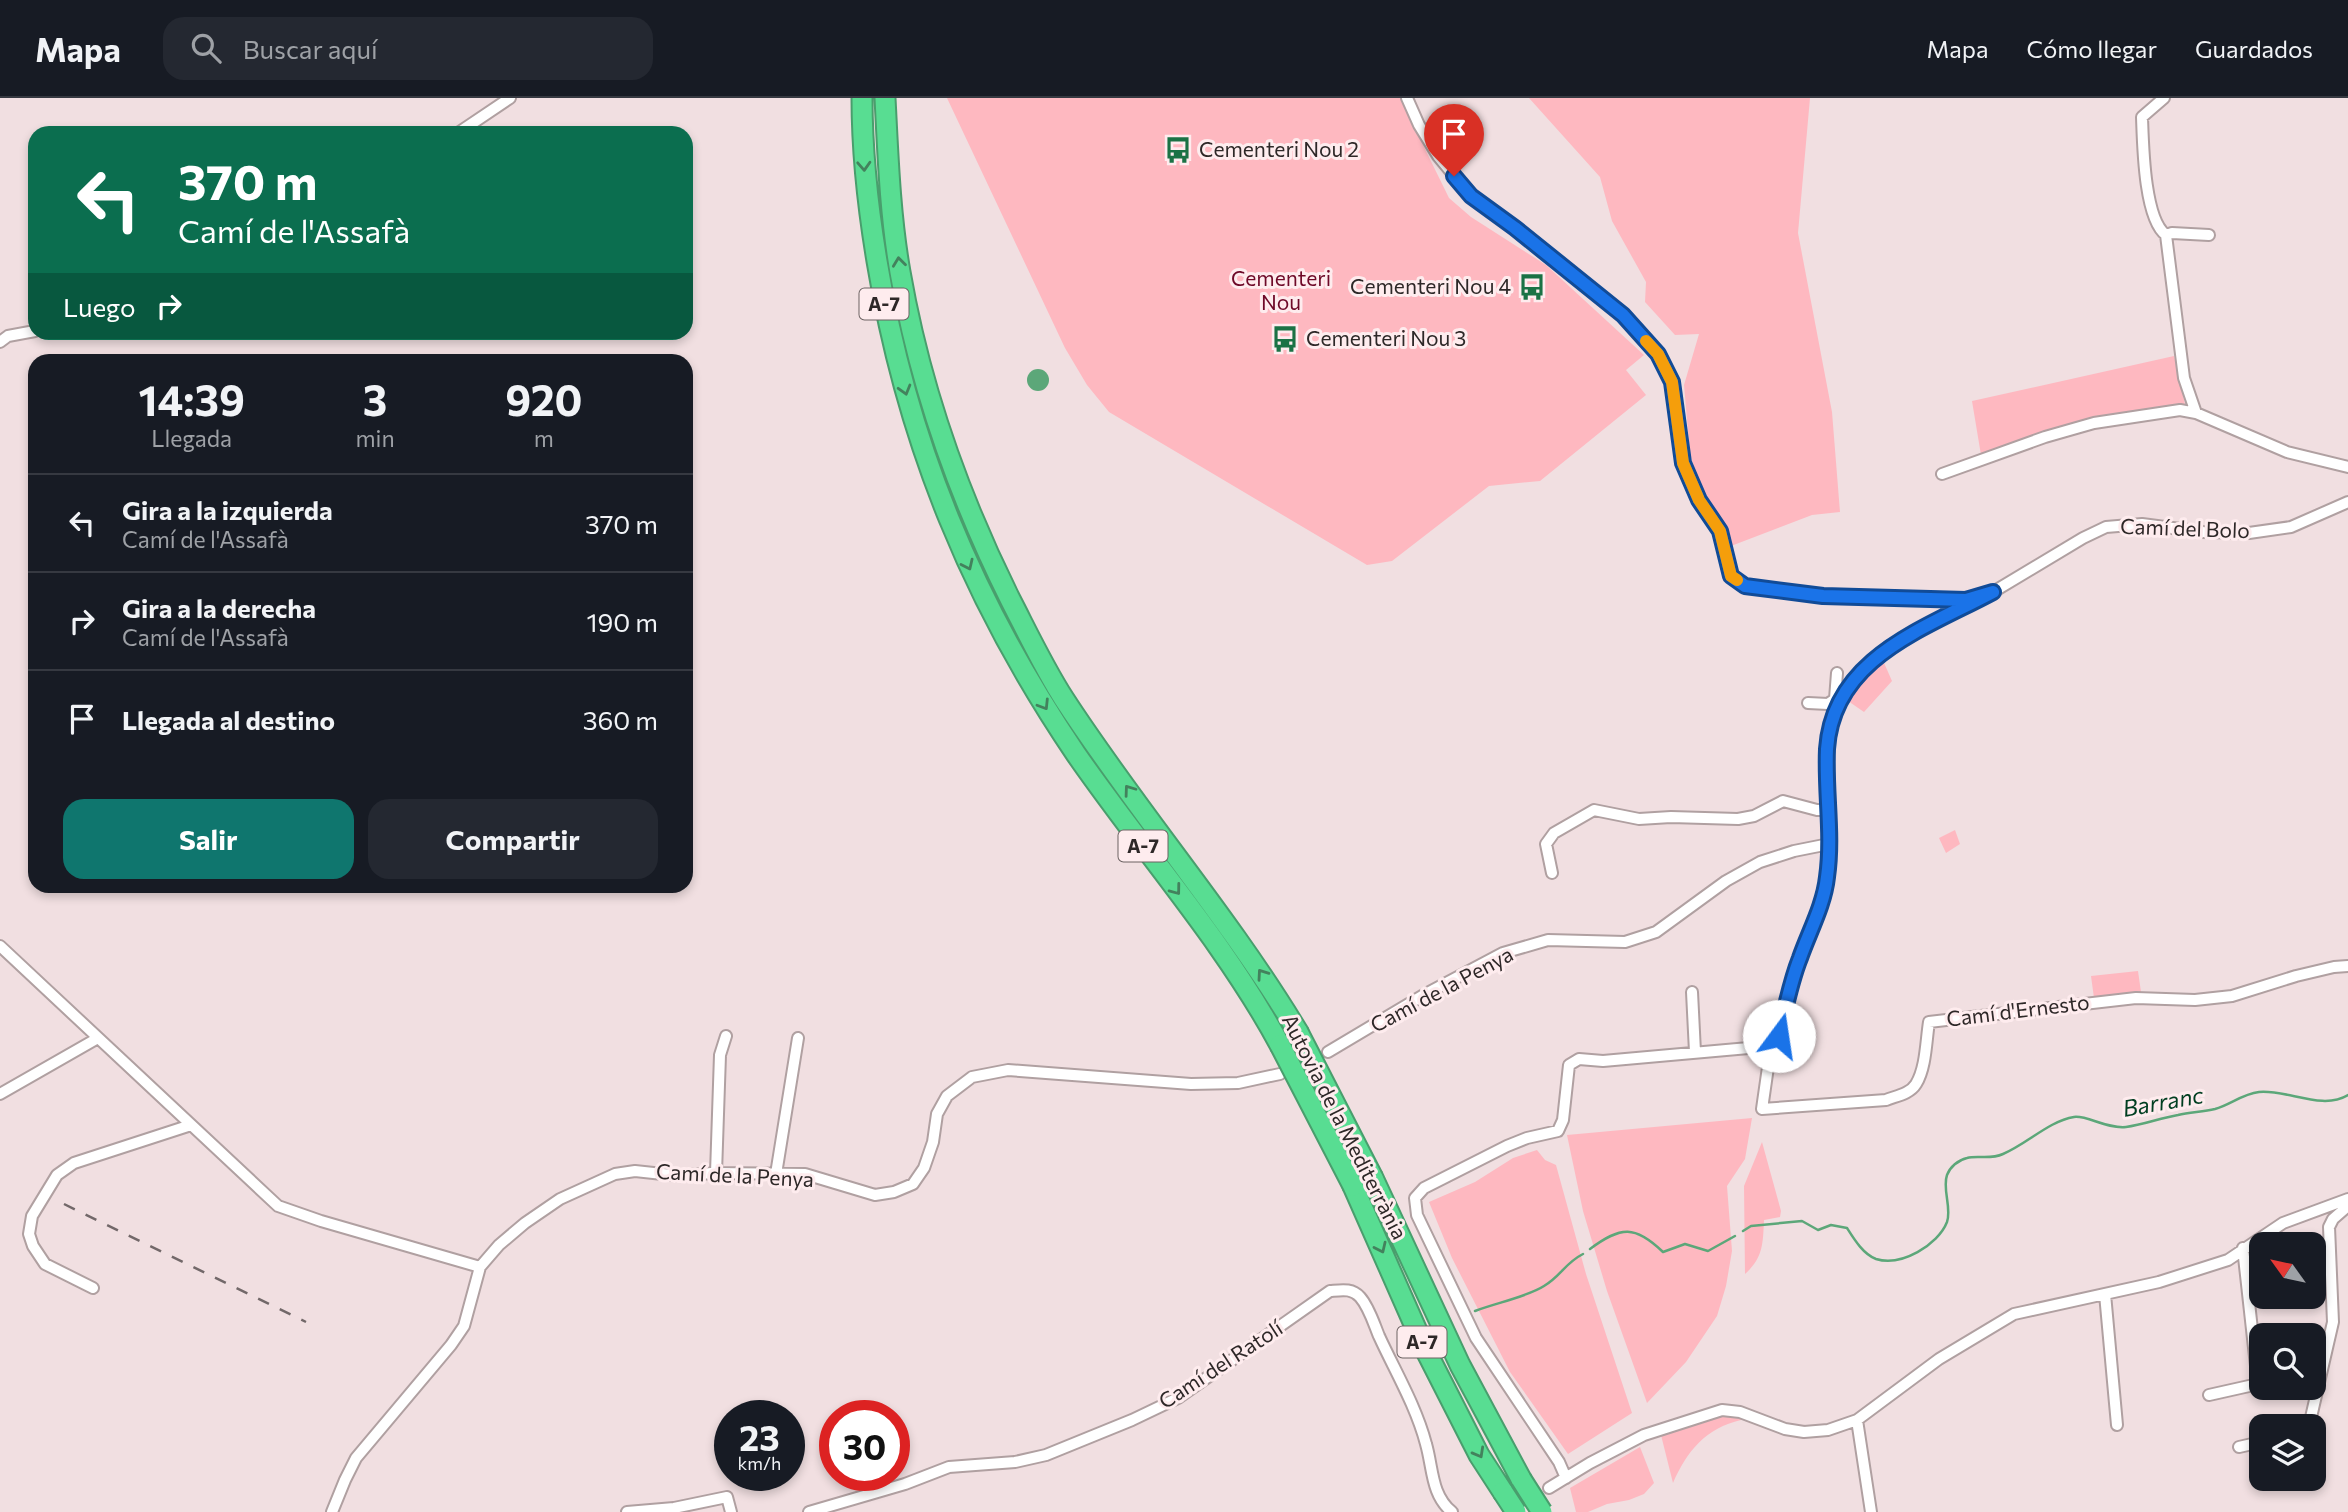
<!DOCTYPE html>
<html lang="es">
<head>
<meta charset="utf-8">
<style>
	:root { --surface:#171b24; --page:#242831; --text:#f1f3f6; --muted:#9ea1a6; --line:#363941; --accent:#0f766e }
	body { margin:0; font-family:Commissioner,sans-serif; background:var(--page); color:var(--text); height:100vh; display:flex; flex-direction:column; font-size:26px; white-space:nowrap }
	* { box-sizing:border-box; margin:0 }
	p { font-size:23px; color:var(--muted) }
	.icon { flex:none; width:38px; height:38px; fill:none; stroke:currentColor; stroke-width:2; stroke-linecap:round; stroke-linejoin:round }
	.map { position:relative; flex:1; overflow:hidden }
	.drawer { position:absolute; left:28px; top:256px; width:665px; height:539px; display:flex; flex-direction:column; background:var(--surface); border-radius:21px; box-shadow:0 4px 10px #0003 }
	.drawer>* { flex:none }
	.guide { position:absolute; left:28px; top:28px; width:665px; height:214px; border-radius:21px; box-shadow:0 4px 10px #0003; background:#0b6e4f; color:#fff; overflow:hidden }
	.needle { width:46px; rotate:303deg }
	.tools { position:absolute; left:2249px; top:1134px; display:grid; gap:14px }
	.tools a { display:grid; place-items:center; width:77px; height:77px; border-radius:14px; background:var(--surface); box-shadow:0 4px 10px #0003; font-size:35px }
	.speed { position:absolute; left:714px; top:1302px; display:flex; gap:14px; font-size:35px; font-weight:700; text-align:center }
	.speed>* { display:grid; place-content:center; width:91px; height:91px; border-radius:50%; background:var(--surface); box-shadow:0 4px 10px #0003; line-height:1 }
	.speed small { font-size:18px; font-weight:400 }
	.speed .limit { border:10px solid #d22; background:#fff; color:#111 }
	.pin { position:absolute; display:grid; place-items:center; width:60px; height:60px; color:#fff; margin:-72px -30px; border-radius:50% 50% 50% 0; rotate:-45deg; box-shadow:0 0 7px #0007 }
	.pin .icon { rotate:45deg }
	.me { position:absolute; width:77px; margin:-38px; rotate:14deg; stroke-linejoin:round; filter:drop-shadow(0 0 5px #0008) }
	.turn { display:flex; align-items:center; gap:24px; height:147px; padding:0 35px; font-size:32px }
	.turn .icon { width:91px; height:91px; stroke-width:2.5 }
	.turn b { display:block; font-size:49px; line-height:60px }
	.then { display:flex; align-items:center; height:66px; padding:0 35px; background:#0003; gap:14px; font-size:26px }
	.eta { display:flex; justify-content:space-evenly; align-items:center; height:119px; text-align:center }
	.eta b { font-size:42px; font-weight:700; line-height:49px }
	.button { display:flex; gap:14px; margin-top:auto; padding:14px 35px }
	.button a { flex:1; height:80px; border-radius:21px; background:var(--accent); color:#fff; font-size:28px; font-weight:700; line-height:80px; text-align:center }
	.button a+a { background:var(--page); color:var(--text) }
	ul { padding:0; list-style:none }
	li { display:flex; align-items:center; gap:21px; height:98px; padding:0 35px; border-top:2px solid var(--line) }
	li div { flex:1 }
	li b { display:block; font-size:26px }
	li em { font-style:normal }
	header { display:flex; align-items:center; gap:42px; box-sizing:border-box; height:98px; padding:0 35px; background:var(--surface); border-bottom:2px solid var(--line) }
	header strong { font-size:33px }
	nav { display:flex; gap:38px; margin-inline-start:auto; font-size:24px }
	.search { width:490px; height:63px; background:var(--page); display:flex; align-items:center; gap:18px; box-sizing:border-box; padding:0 24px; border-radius:21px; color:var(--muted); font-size:26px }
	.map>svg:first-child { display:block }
	.green { fill:#feb8c0 }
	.water { fill:#5ca779 }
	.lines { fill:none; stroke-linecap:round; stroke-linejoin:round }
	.stream { stroke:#5ca779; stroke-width:2.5 }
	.minor-casing { stroke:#b0a0a1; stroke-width:14 }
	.motorway-casing { stroke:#499e6d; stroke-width:23 }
	.minor { stroke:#fff; stroke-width:10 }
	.motorway { stroke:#58dd92; stroke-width:19 }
	.rail { stroke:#726869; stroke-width:2.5; stroke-dasharray:12 12; stroke-linecap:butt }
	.motorway-bridge-casing { stroke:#499e6d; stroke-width:23; stroke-linecap:butt }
	.motorway-bridge { stroke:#58dd92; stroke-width:19 }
	.oneway { stroke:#43825d }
	.route-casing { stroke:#114b97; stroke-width:18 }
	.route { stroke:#1a73e8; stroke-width:12 }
	.slow { stroke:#f59e0b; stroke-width:12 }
	.labels { text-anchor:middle; stroke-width:6; stroke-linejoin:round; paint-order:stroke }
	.shield { fill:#feecee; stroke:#6c6363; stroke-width:2 }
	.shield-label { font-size:19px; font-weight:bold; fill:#2e2828 }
	.poi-label { font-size:21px; fill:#2e2828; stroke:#feecee; text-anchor:start }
	.park-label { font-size:21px; fill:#6e0928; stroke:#feecee }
	.street-label { font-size:21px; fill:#2e2828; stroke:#feecee }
	.water-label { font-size:23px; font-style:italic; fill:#003e20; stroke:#feecee }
</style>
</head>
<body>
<header>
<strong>Mapa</strong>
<div class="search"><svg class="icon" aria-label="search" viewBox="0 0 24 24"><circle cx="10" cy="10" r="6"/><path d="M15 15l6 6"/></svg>Buscar aquí</div>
<nav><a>Mapa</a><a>Cómo llegar</a><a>Guardados</a></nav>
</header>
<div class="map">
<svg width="2348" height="1414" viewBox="0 0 2348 1414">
	<rect width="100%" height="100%" fill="#f1dfe1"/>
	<!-- green -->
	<path class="green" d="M947 0H1400L1449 100 1471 119 1546 167 1644 257 1626 272 1646 297 1540 383 1489 388 1392 463 1367 467 1109 314 1087 287 1065 250Z
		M1529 0H1810L1798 135 1832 314 1840 414 1812 417 1731 448 1699 386 1690 356 1684 287 1699 236 1675 237 1645 204 1646 184 1612 123 1600 79Z
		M2174 258 2185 306 2126 314 2073 326 1981 357 1972 303Z
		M1881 558 1892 583 1864 614 1848 603 1857 586Z
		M1955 732 1960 746 1946 755 1939 740Z
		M2138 873 2141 894 2094 900 2091 878Z
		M1752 1020 1745 1061 1727 1088 1732 1153 1726 1188 1717 1218 1686 1264 1647 1305 1607 1193 1583 1113 1567 1037Z
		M1762 1044 1781 1113 1780 1119 1764 1122C1763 1146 1763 1160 1745 1176L1744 1088Z
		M1537 1052 1545 1062 1556 1067 1586 1176 1632 1315 1568 1356 1510 1274 1452 1160 1429 1104 1475 1084 1513 1060Z
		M1739 1317 1741 1322C1706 1330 1687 1353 1673 1385L1661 1337 1718 1318Z
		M1640 1349 1654 1385 1644 1396 1629 1402 1607 1406 1588 1414H1576L1570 1390Z"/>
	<!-- water -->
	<path class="water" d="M1027 282a11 11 0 1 1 22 0a11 11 0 1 1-22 0Z"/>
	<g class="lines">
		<!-- stream -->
		<path class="stream" d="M1743 1133 1751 1128 1802 1123 1818 1132 1831 1127 1847 1130C1854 1141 1863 1156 1876 1161 1901 1169 1938 1147 1947 1124 1952 1110 1942 1091 1947 1077 1950 1069 1958 1062 1967 1060 1978 1057 1990 1062 2003 1056 2027 1046 2049 1023 2074 1019 2087 1017 2106 1031 2126 1029 2143 1027 2160 1020 2178 1017 2190 1014 2202 1014 2215 1011 2230 1007 2242 996 2259 994 2287 991 2322 1013 2348 997
			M1590 1151C1621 1128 1635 1127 1663 1154L1685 1146 1708 1153 1735 1138
			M1475 1213C1495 1205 1527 1199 1544 1188 1561 1178 1565 1165 1583 1156"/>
		<defs>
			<path id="minor" d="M1407 0 1419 27 1438 58 1471 98 1515 130 1623 217 1658 256 1672 283 1683 365 1699 402 1720 433 1731 478 1745 488 1823 498 1966 502 1977 499
				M2164 0 2142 19C2143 46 2144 121 2166 137
				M458 35 510 0
				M0 244 8 238 35 233
				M2196 315 2184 280 2166 137 2172 135 2209 137
				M1942 376 2045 339 2094 325 2180 312 2196 315 2287 354 2348 369
				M2348 404 2291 429 2249 435 2203 434 2142 426 2106 429 2083 440 1993 494 1888 549 1870 564 1841 600 1833 620 1828 649 1829 746 1827 781 1816 817 1799 863 1779 938 1771 948 1762 1011 1886 1002C1896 998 1910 996 1916 986 1926 970 1926 943 1929 924L2136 900 2195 902 2232 898 2296 878 2334 869 2348 868
				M1808 605 1828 606 1835 601 1837 575
				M1552 775 1546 746 1554 735 1594 712 1639 721 1671 719 1738 721 1754 718 1783 703 1817 712H1828
				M0 848 278 1108 321 1123 480 1169
				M1692 894 1695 954
				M1328 954 1422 898 1503 855 1548 842 1625 844 1656 834 1726 783 1760 764 1794 753 1829 746
				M0 996 98 940
				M716 1075 720 957 726 938
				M776 1076 798 940
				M93 1190 45 1166 33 1148 29 1136 32 1118 57 1077 74 1065 191 1027
				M2105 1196 2117 1327
				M2209 1297 2258 1286 2243 1150
				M1857 1322 1871 1414
				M2309 1328 2333 1224 2329 1129 2333 1121 2348 1108
				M2239 1349 2261 1344
				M1566 1380 1559 1364 1476 1240 1417 1117 1415 1100 1424 1090 1507 1048 1527 1040 1558 1033 1563 1022 1569 967 1579 961 1603 963 1771 948
				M1549 1390 1590 1365 1644 1337 1722 1312 1740 1314 1785 1331 1804 1334 1828 1332 1857 1322 1939 1261 2014 1216 2159 1184 2228 1162 2283 1125 2348 1101
				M332 1414 345 1382 356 1360 451 1247 464 1228 480 1169 499 1147 525 1125 560 1101 615 1076 635 1073 681 1078 711 1075 805 1076 875 1097 894 1094 913 1086 924 1070 933 1044 937 1016 947 998 972 979 1008 972 1191 986 1238 985 1280 976
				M627 1414 674 1410 727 1399 731 1414
				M809 1414 905 1386 949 1369 1015 1364 1046 1357 1132 1322 1178 1300 1330 1193C1342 1192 1352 1190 1360 1199 1369 1209 1374 1226 1379 1238 1395 1273 1416 1308 1426 1346 1433 1370 1431 1397 1452 1414"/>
			<path id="motorway" d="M862 0C862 55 868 109 877 163 907 345 973 504 1076 656 1143 753 1224 843 1280 947
				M885 0C888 58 890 117 900 174 920 289 959 399 1011 503 1028 536 1044 570 1064 601 1138 715 1228 818 1298 934
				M1373 1080 1460 1267 1521 1381
				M1353 1088 1425 1251 1479 1357 1503 1394"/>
		</defs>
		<!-- minor casing -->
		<use href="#minor" class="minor-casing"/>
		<!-- motorway casing -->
		<use href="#motorway" class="motorway-casing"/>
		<!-- minor -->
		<use href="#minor" class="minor"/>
		<!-- motorway -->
		<use href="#motorway" class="motorway"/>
		<!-- rail -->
		<path class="rail" d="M64 1106 306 1224"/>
		<defs>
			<path id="motorway-bridge" d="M1298 934 1373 1080
				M1280 947 1353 1088
				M1521 1381 1542 1414
				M1503 1394 1516 1414"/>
		</defs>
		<!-- motorway-bridge casing -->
		<use href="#motorway-bridge" class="motorway-bridge-casing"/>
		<!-- motorway-bridge -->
		<use href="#motorway-bridge" class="motorway-bridge"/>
	</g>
	<!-- one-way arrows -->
	<defs><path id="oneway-chevron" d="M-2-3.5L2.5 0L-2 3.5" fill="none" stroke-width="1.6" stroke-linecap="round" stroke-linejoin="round" transform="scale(1.75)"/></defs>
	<g class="oneway">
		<use href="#oneway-chevron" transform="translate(864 68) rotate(87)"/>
		<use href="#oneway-chevron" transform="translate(899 164) rotate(-97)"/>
		<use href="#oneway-chevron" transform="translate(905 292) rotate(74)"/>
		<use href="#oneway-chevron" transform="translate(968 467) rotate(65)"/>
		<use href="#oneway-chevron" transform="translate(1044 607) rotate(58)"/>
		<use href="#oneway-chevron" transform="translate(1129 692) rotate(-126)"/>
		<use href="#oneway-chevron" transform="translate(1176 792) rotate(53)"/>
		<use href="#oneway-chevron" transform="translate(1262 876) rotate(-125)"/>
		<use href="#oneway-chevron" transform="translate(1381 1150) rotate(65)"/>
		<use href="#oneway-chevron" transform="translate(1479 1355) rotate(61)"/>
	</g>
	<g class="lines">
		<defs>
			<path id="route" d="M1454 78 1471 98 1515 130 1623 217 1658 256 1672 284 1683 365 1699 402 1720 433 1731 478 1745 488 1823 498 1966 502 1993 494C1924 531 1833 560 1827 651 1825 694 1833 737 1827 779 1824 807 1809 834 1800 860 1790 885 1785 912 1779 938"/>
		</defs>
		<!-- route casing -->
		<use href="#route" class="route-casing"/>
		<!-- route -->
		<use href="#route" class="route"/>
		<!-- slow -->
		<path class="slow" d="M1646 243 1658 256 1672 284 1683 365 1699 402 1720 433 1731 478 1737 482"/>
	</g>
	<!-- icons -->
	<defs>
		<symbol id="bus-bare" viewBox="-9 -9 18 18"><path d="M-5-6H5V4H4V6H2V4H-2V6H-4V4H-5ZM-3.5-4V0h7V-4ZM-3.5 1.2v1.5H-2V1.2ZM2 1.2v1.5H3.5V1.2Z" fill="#1b7245" stroke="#feecee" stroke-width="2.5" paint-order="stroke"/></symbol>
	</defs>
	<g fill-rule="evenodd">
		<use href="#bus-bare" x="1159" y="33" width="38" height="38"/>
		<use href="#bus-bare" x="1513" y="170" width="38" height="38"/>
		<use href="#bus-bare" x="1266" y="222" width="38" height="38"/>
	</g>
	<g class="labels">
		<!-- shield labels -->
		<g class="shield">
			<rect x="859.5" y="190.5" width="49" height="31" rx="5"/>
			<rect x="1118.5" y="732.5" width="49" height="31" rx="5"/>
			<rect x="1397.5" y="1228.5" width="49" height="31" rx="5"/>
		</g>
		<g class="shield-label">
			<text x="884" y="213">A-7</text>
			<text x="1143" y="755">A-7</text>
			<text x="1422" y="1251">A-7</text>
		</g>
		<!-- poi labels -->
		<g class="poi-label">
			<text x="1199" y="59">Cementeri Nou 2</text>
			<text x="1511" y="196" text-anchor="end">Cementeri Nou 4</text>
			<text x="1306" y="248">Cementeri Nou 3</text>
		</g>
		<!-- park labels -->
		<g class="park-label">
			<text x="1281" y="188">Cementeri<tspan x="1281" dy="24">Nou</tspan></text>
		</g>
		<!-- street labels -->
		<g class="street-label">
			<text transform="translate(2185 431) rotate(2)" y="7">Camí del Bolo</text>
			<text transform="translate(1442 892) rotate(-28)" y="7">Camí de la Penya</text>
			<text transform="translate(2018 913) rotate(-7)" y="7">Camí d'Ernesto</text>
			<text transform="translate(1344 1029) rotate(63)" y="7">Autovia de la Mediterrània</text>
			<text transform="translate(735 1078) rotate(3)" y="7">Camí de la Penya</text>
			<text transform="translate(1221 1267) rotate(-33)" y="7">Camí del Ratolí</text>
		</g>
		<!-- water labels -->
		<g class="water-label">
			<text transform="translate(2163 1004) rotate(-10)" y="8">Barranc</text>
		</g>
	</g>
</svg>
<div class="tools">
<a><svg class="needle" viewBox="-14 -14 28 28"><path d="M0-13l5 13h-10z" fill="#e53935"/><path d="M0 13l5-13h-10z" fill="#9ea1a6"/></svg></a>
<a><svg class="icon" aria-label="search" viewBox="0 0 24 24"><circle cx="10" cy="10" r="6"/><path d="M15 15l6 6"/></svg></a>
<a><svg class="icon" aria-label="layers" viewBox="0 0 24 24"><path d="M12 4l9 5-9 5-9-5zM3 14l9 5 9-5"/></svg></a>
</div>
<div class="speed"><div>23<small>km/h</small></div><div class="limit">30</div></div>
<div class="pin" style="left:1454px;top:78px;background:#d93025"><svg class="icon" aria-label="arrive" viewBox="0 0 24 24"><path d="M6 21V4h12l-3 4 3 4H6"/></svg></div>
<svg class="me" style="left:1779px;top:938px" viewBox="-20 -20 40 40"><circle r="19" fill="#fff"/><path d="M0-13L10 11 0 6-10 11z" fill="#1a73e8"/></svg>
<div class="guide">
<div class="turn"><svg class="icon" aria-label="left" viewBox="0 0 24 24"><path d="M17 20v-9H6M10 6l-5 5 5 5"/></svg><div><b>370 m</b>Camí de l'Assafà</div></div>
<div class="then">Luego<svg class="icon" aria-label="right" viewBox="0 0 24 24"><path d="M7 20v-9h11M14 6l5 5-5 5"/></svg></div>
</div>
<section class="drawer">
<div class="eta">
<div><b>14:39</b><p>Llegada</p></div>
<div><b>3</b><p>min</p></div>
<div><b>920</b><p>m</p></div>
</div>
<ul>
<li><svg class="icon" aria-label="left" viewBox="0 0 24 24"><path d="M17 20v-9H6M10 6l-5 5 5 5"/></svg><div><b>Gira a la izquierda</b><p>Camí de l'Assafà</p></div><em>370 m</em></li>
<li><svg class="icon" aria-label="right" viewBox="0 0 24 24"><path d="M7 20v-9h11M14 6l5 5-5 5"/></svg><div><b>Gira a la derecha</b><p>Camí de l'Assafà</p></div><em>190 m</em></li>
<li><svg class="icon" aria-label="arrive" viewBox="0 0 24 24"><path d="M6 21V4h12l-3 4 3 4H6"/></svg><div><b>Llegada al destino</b></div><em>360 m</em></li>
</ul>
<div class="button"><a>Salir</a><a>Compartir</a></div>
</section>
</div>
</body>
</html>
